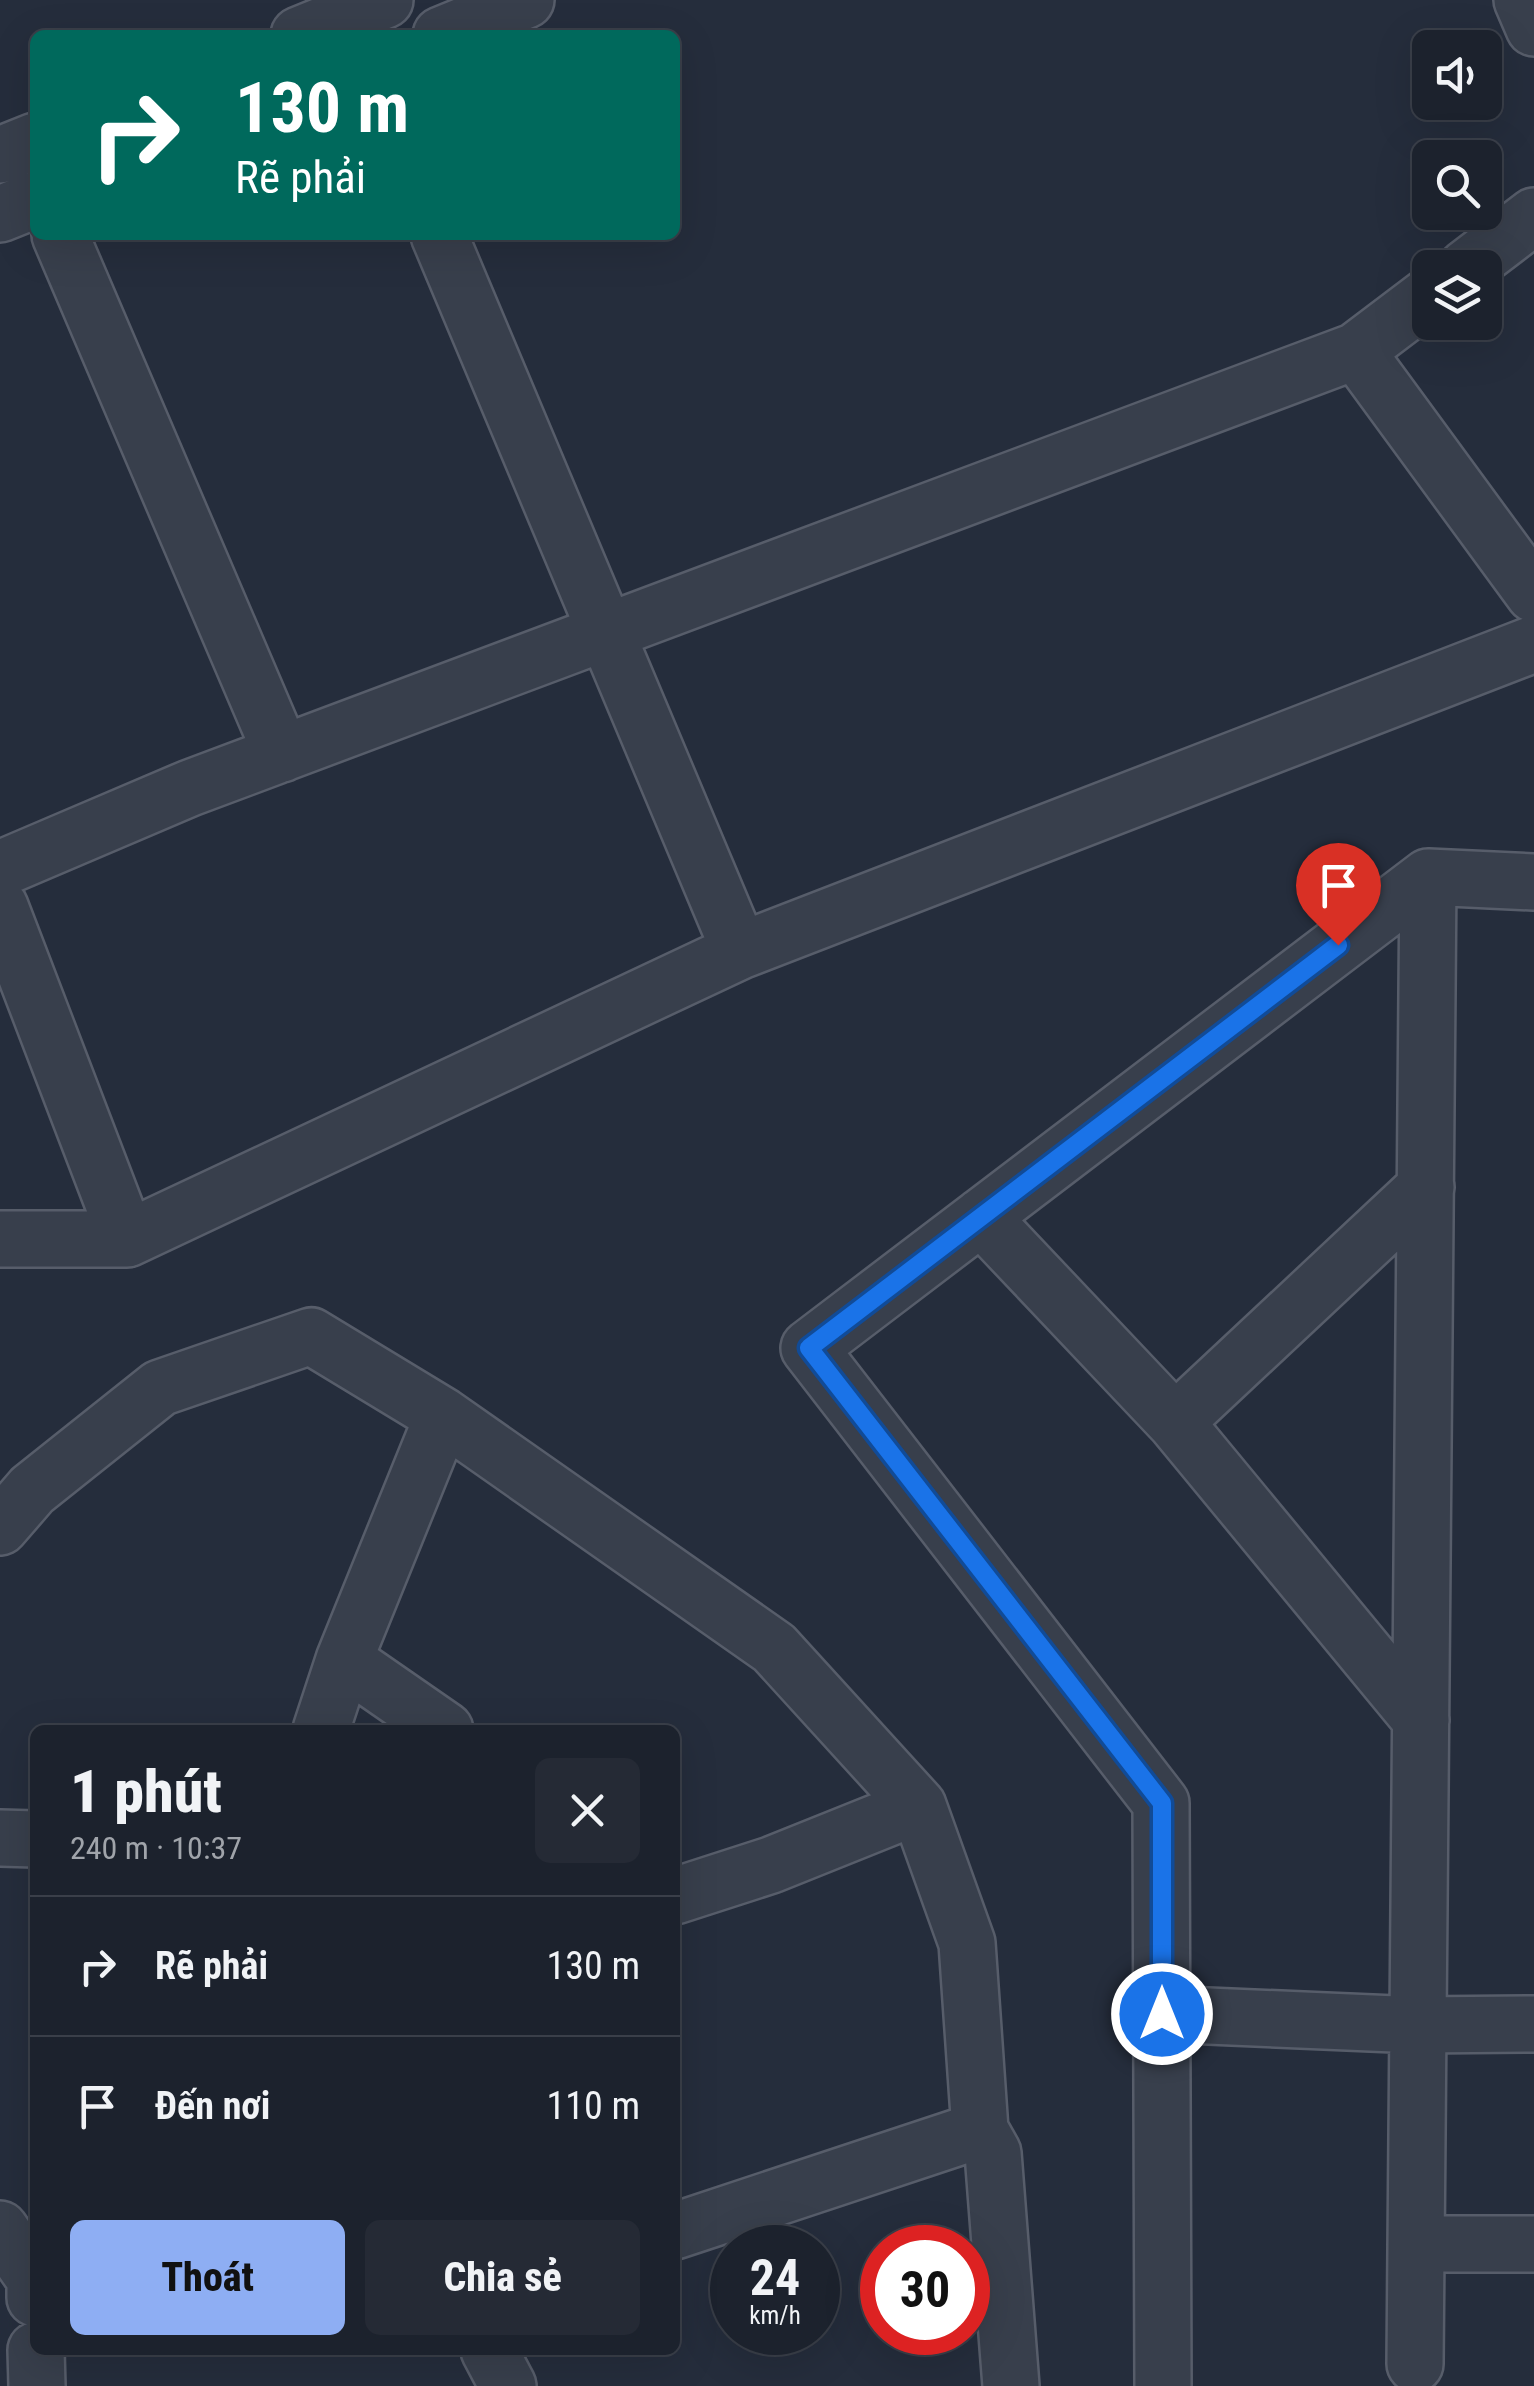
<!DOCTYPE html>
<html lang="vi">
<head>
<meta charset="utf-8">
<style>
	:root { --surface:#1c222d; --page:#252a35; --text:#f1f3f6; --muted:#a0a4aa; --line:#3a3f49; --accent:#8eaef3 }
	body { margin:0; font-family:"Roboto Condensed",sans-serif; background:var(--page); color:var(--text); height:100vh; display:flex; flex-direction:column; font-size:38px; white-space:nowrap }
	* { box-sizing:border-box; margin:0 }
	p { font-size:32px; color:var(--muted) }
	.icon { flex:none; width:55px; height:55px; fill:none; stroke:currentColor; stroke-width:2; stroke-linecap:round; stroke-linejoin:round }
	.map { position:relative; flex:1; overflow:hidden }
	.sheet { position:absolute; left:30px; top:1725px; width:650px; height:630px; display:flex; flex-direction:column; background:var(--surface); border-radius:15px; box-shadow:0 10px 40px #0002,0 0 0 2px var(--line) }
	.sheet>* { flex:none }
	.banner { position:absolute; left:30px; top:30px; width:650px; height:210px; border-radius:15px; box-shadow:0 10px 40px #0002,0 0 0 2px var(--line); background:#00695c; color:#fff; overflow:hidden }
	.buttons { position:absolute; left:1412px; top:30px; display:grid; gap:20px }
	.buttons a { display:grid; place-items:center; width:90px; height:90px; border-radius:15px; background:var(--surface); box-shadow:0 10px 40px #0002,0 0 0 2px var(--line); font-size:50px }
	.speed { position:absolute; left:710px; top:2225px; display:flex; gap:20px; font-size:50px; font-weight:700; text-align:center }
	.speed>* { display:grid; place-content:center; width:130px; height:130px; border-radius:50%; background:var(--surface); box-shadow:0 10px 40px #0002,0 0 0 2px var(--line); line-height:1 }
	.speed small { font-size:25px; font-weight:400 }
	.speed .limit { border:15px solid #d22; background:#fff; color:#111 }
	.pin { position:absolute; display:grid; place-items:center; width:85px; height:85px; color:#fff; margin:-102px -42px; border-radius:50% 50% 50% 0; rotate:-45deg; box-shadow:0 0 10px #0007 }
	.pin .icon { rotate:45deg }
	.me { position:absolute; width:110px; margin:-55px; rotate:0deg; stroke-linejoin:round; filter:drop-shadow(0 0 8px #0008) }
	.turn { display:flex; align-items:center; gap:35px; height:210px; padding:0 40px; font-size:45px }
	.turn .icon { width:130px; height:130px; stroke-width:2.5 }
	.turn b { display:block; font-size:70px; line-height:85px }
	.round { display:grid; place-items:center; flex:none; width:105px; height:105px; border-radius:15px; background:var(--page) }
	.head { display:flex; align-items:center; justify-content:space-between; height:170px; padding:0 40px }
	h1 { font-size:60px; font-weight:800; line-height:75px }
	.action { display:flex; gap:20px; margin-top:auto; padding:20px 40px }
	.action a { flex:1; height:115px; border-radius:15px; background:var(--accent); color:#111; font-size:40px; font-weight:800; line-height:115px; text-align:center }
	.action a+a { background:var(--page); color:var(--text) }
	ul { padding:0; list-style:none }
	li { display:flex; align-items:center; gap:30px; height:140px; padding:0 40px; border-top:2px solid var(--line) }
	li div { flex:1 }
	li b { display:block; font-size:38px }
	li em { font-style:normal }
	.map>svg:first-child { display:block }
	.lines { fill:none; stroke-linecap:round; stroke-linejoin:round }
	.minor-casing { stroke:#575d6a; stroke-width:60 }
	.minor { stroke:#383f4c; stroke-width:55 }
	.route-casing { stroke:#114b97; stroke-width:25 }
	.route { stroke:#1a73e8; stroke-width:18 }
</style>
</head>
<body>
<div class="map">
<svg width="1534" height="2386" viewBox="0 0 1534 2386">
	<rect width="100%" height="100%" fill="#252d3c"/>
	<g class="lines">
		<defs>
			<path id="minor" d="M1522 0 1534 28
				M299 35 385 0
				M441 35 526 0
				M0 155 35 141
				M0 214 35 200
				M60 235 282 754
				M439 235 740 951
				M1466 268 1534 216
				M1356 351 1534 594
				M0 869 190 788 1356 351 1430 295
				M0 907 127 1239
				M981 1217 1175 1422 1421 1720
				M0 1239H127L740 951 1534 644
				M1175 1422 1426 1187
				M0 1527 32 1490 160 1388 311 1336 443 1416 774 1648 918 1806 967 1943 980 2130 993 2153 1011 2386
				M344 1660 445 1730
				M321 1730 344 1660 443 1416
				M0 1838 35 1839
				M675 1896 771 1865 918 1806
				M1162 2014 1418 2025 1534 2024
				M0 2229 35 2279V2298
				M675 2231 980 2130
				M1416 2244H1534
				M36 2350 37 2386
				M489 2350 508 2386
				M1415 2364 1428 877
				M1163 2386 1161 1803 809 1348 1428 877 1534 882"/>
		</defs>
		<!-- minor casing -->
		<use href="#minor" class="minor-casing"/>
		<!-- minor -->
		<use href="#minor" class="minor"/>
	</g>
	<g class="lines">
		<defs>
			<path id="route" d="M1162 2014V1803L809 1348 1338 945"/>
		</defs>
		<!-- route casing -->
		<use href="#route" class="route-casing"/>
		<!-- route -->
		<use href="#route" class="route"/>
	</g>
</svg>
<div class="buttons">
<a><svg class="icon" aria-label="sound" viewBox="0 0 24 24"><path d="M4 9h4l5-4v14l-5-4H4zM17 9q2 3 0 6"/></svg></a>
<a><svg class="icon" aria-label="search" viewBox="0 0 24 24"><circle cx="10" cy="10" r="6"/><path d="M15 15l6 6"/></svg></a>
<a><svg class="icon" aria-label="layers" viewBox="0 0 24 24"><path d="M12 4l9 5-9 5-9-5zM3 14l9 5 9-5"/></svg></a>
</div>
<div class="speed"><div>24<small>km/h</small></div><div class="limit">30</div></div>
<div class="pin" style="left:1338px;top:945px;background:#d93025"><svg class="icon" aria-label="arrive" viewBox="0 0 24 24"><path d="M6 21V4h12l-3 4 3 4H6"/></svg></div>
<svg class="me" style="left:1162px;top:2014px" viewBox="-20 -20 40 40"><circle r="17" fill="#1a73e8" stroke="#fff" stroke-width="3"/><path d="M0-11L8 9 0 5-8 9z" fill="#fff"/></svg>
<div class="banner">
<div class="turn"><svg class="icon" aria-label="right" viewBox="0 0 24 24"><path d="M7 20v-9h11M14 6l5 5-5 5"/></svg><div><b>130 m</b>Rẽ phải</div></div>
</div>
<section class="sheet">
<div class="head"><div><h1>1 phút</h1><p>240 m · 10:37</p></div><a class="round"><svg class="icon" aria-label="close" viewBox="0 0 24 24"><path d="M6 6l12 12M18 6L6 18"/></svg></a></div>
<ul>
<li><svg class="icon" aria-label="right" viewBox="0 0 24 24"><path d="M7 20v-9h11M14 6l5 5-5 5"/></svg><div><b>Rẽ phải</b></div><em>130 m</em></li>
<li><svg class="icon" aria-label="arrive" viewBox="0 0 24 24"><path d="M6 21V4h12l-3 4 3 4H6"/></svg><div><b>Đến nơi</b></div><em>110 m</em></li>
</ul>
<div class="action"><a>Thoát</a><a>Chia sẻ</a></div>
</section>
</div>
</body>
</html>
